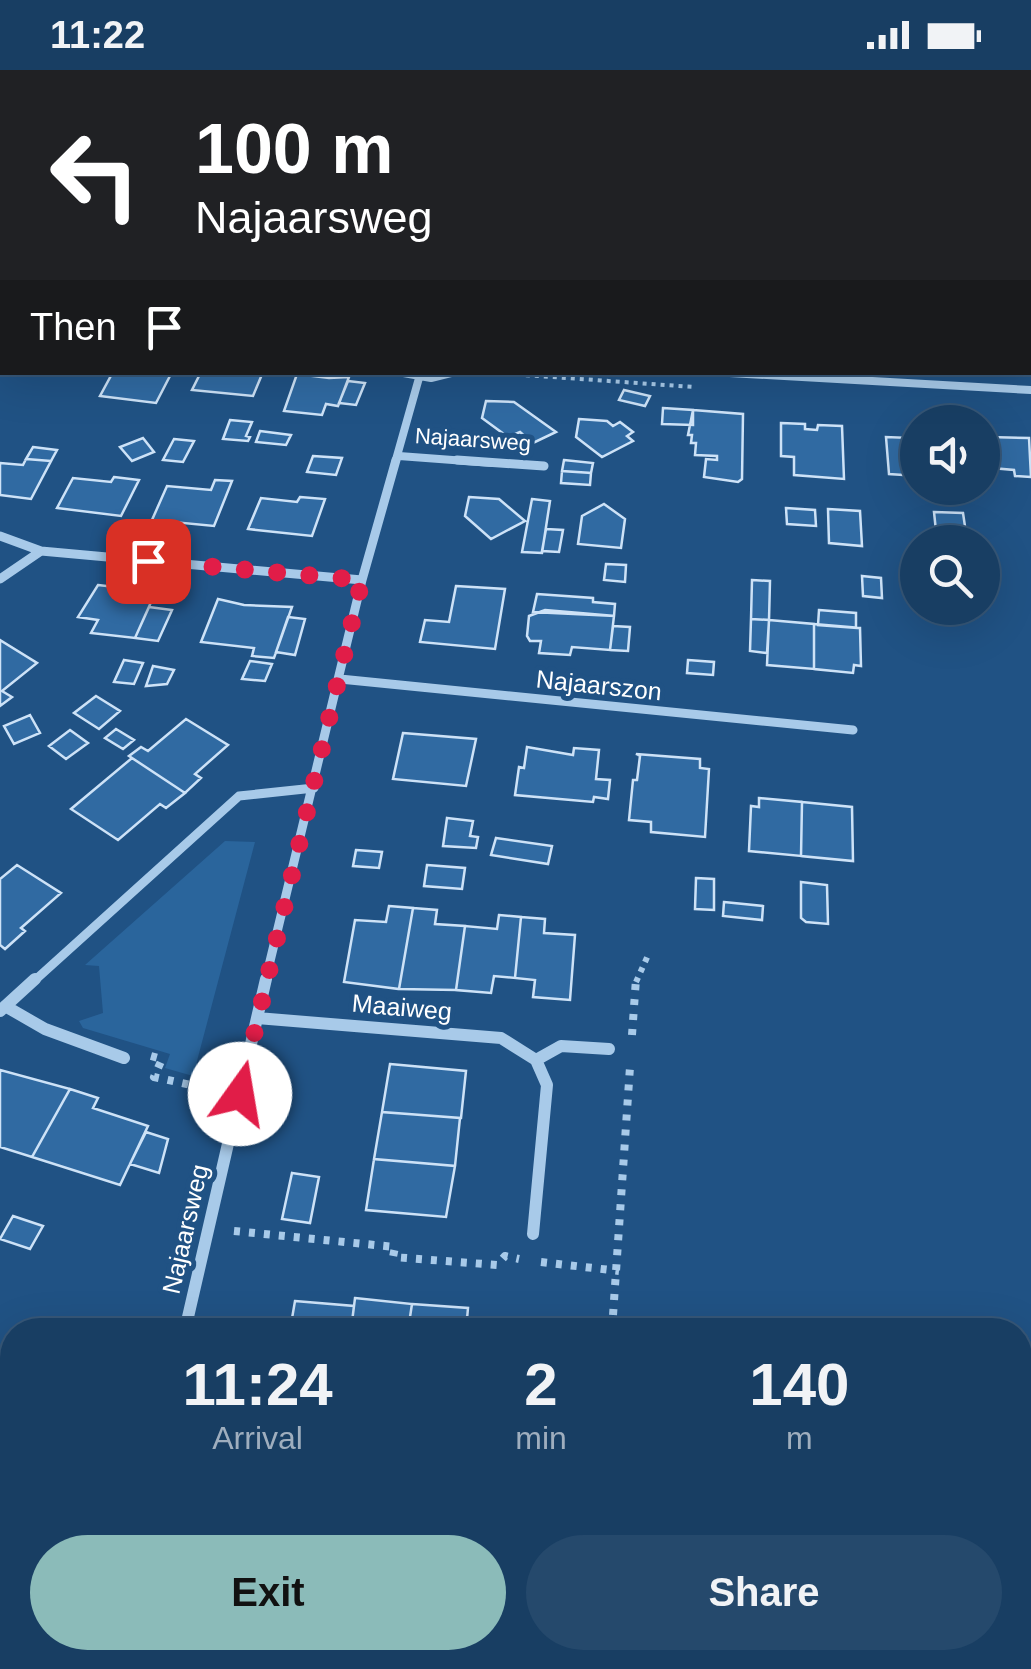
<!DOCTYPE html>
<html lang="en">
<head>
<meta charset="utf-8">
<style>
	:root { --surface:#183e63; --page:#25496c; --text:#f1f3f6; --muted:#9faebe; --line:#365778; --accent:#8bbbb9 }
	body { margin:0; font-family:Helvetica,sans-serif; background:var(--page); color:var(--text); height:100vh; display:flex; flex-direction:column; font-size:38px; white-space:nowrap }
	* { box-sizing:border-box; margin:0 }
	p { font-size:32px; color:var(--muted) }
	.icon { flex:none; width:55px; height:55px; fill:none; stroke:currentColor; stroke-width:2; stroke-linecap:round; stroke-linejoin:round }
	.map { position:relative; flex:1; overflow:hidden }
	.side { position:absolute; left:0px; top:1248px; width:1032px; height:352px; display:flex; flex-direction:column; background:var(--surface); border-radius:40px 40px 0 0; box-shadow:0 10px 40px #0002,0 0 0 2px var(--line) }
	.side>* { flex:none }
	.top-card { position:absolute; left:0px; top:0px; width:1032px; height:305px; box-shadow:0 10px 40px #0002,0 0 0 2px var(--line); background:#202124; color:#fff; overflow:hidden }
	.fabs { position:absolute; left:900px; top:335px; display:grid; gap:20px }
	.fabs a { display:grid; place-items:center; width:100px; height:100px; border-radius:50%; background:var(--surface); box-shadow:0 10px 40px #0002,0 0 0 2px var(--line); font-size:50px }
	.pin { position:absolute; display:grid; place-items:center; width:85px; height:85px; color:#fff; margin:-42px; border-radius:20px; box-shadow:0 5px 15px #0006 }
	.me { position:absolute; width:110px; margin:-55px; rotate:13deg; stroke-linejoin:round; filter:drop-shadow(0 0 8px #0008) }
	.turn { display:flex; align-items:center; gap:35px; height:210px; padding:0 30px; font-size:45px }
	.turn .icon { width:130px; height:130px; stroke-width:2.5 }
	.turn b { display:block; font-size:70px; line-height:85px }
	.then { display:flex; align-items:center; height:95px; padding:0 30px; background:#0003; gap:20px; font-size:38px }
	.eta { display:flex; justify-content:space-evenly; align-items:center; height:170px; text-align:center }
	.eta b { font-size:60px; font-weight:800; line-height:70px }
	.primary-button { display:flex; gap:20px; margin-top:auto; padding:20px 30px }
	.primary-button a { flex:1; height:115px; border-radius:60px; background:var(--accent); color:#111; font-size:40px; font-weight:800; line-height:115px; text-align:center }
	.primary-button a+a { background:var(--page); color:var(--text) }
	.status { display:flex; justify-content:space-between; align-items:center; height:70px; padding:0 50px; background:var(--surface); direction:ltr }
	.status svg { height:28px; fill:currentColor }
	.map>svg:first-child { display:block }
	.green { fill:#2a659c }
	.building { fill:#306aa2; stroke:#cde2f7; stroke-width:2.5 }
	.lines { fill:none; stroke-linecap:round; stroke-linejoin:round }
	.path-far2 { stroke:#a8cae9; stroke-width:4; stroke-dasharray:4 5; stroke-linecap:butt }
	.path-far1 { stroke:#a8cae9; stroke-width:6; stroke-dasharray:5 6; stroke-linecap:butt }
	.path { stroke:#a8cae9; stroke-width:8; stroke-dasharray:6 9; stroke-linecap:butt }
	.street-far2 { stroke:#a8cae9; stroke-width:8 }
	.street-far1 { stroke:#a8cae9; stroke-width:9 }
	.street { stroke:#a8cae9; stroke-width:12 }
	.route { stroke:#e11d48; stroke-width:18; stroke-dasharray:0 32.4 }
	.labels { text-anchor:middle; stroke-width:10; stroke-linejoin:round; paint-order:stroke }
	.far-street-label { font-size:22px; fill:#fff; stroke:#205284 }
	.street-label { font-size:25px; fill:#fff; stroke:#205284 }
</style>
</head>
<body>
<div class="status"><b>11:22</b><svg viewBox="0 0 49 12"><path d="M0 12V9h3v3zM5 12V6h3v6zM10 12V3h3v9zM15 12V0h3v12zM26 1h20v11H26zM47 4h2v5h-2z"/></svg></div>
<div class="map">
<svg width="1031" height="1599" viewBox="0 0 1031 1599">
	<rect width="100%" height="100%" fill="#205284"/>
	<!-- green -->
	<path class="green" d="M0 0H585L2 2V226Z
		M225 771 255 772 193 1006 165 998 170 984 83 958 79 951 103 943 99 896 85 895Z"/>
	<!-- building -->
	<path class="building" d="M113 302H172L156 333 100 326Z
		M201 302H263L253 326 192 320Z
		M297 304 329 308 349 307 338 336 326 334 322 345 284 341Z
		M348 311 365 313 356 335 339 333Z
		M624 320 650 326 645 336 619 330Z
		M486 331 514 332 556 362 533 373 520 362 508 367 482 348Z
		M663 338 693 340V355L662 354Z
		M693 340 743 344 742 409 738 412 704 407 706 389 717 390V386L695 385 696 373H691L692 365H688Z
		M579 349 607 351 613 356 620 352 633 362 627 366 633 371 602 387 576 367Z
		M230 350 252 352 246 366 250 367 248 371 223 369Z
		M781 353 805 354V359L817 360 818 355 842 356 844 409 794 405V387L781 386Z
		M260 361 291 365 286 375 256 372Z
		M909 362H918V406L889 404 886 367 910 368Z
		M988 367 1029 368 1031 407 1015 406 1014 400 992 398Z
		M143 368 154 382 132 391 120 377Z
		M174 369 194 371 183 392 163 390Z
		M33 377 57 380 51 391 26 389Z
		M313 386 342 388 336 405 307 402Z
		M26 389 51 391 31 429 0 425V393L23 395Z
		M564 390 593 393 591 403 562 401Z
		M562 401 591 403 590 415 561 413Z
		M114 407 139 410 121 446 57 438 73 408 111 412Z
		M215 410 232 411 214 456 152 450 167 416 211 420Z
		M300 427 325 429 312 466 248 459 261 428 297 432Z
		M469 427 499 429 525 451 491 469 465 446Z
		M532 429 550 431 542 483 522 482Z
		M604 434 625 449 621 478 578 474 582 446Z
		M786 438 815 440 816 456 787 454Z
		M828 439 860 441 862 476 829 473Z
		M934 442 963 443 966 463 936 461Z
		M546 459 563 460 559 482 542 481Z
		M606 494 626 495 625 512 604 510Z
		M862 506 881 508 882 528 863 526Z
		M752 510 770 511 769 550 751 549Z
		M98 515 141 520 138 528 152 530 135 568 91 563 98 550 78 547Z
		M456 516 505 519 495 579 420 572 425 550 449 552Z
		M537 524 593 528V532L615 534 614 546 533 542Z
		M218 529 244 535 292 537 274 588 252 586 254 578 201 572Z
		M149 537 172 540 158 571 135 568Z
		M545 540 614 546 610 580 572 577 570 585 539 583 541 571H530L527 566 529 546Z
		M819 540 856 543V558L818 555Z
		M288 547 305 549 295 585 276 582Z
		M751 549 769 550 767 583 750 581Z
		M769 550 814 554V599L767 595Z
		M814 554 860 558 861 596 854 595 853 603 814 599Z
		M613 556 630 557 628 581 610 580Z
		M0 570 37 593 2 621 12 627 0 636Z
		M124 590 143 593 134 614 114 612Z
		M688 590 714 592 713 605 687 603Z
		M250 591 272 594 265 611 242 609Z
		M153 596 174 600 167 614 146 616Z
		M96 626 120 641 99 659 74 643Z
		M30 645 40 663 14 674 4 656Z
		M186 649 228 675 195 704 201 708 185 723 129 686 141 677 148 681Z
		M116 659 134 670 123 679 105 668Z
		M70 660 88 673 66 689 49 676Z
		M403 663 476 669 466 716 393 709Z
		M527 677 573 685 574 678 599 680 596 709 610 710 608 729 594 727 593 732 515 725 519 697 524 698Z
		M636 684 700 689V698L709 699 705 767 651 762V752L629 750 633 710H637L640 686Z
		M132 688 185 723 166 738 160 734 118 770 71 739Z
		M759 728 802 732 801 786 749 781 751 736 759 737Z
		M802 732 852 737 853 791 801 786Z
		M447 748 473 751 470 766 478 767 476 778 443 776Z
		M496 768 552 776 548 794 491 785Z
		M356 780 382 782 379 798 353 796Z
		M17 795 61 823 21 858 25 861 5 879 0 875V809Z
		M427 795 465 798 462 819 424 816Z
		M696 808 714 809V840L695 839Z
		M801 812 827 815 828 854 806 852 801 848Z
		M724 832 763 836 762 850 723 846Z
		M389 836 413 838 399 919 344 912 355 850 386 852Z
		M413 838 437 840 435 854 465 856 456 920 399 919Z
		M499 845 521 847 515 908 494 906 491 923 456 920 465 856 497 859Z
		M521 847 545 849 544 863 575 865 570 930 533 927 535 910 515 908Z
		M390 994 466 1001 461 1048 382 1042Z
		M0 1000 70 1019 32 1087 0 1077Z
		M70 1019 98 1028 93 1038 148 1056 120 1115 32 1087Z
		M382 1042 460 1048 455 1096 374 1089Z
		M146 1062 168 1069 159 1103 130 1094Z
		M374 1089 455 1096 446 1147 366 1140Z
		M292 1103 319 1107 310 1153 282 1149Z
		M13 1146 43 1156 30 1179 0 1169Z
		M355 1228 412 1234 408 1260H351Z
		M295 1231 354 1236 351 1260H290Z
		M412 1234 468 1238 466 1260H408Z
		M467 1247 522 1251 521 1260H466Z
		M522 1251 571 1256V1260H521Z
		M3 1385 12 1387V1434L0 1431Z"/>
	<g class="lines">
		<!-- path-far2 -->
		<path class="path-far2" d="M481 302 694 317"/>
		<!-- path-far1 -->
		<path class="path-far1" d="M636 912 649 883"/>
		<!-- path -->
		<path class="path" d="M632 965 636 909
			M151 986 162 989 154 1007 214 1020
			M234 1161 395 1177 393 1187 497 1195 505 1186 519 1189
			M541 1192 619 1201
			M612 1260 630 997
			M551 1599 554 1588"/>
		<!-- street-far2 -->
		<path class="street-far2" d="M398 302 431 308 455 302
			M712 302 1031 320
			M399 386 493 393
			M395 393 419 308"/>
		<!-- street-far1 -->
		<path class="street-far1" d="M457 390 544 396
			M0 466 41 481
			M0 509 41 481 362 510
			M340 609 853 660
			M33 912 239 726 314 718
			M265 912 362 510 396 390"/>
		<!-- street -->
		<path class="street" d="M5 936 45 959 124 988
			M0 941 35 909
			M257 948 501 968 536 990 547 1015 533 1164
			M536 990 561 976 609 979
			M185 1260 266 909
			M94 1599 100 1588"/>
	</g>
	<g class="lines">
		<!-- route -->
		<path class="route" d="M148 491 362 510 240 1024"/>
	</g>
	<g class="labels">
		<!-- far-street labels -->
		<g class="far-street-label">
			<text transform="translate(473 369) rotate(4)" y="8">Najaarsweg</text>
		</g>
		<!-- street labels -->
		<g class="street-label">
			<text transform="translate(599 615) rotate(6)" y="9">Najaarszon</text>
			<text transform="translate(402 937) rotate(5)" y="9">Maaiweg</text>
			<text transform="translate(185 1159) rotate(-77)" y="9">Najaarsweg</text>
		</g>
	</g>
</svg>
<div class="fabs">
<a><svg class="icon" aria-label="sound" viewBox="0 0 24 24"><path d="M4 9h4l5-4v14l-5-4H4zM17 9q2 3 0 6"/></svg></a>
<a><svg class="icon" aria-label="search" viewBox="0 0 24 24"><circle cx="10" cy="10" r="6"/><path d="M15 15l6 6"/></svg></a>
</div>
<div class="pin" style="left:148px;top:491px;background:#d93025"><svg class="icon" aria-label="arrive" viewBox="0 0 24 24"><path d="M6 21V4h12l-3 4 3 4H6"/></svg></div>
<svg class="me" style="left:240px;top:1024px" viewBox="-20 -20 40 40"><circle r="19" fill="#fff"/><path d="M0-13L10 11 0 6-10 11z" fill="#e11d48"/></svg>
<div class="top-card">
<div class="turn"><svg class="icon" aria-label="left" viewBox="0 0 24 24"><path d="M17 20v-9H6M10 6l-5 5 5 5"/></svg><div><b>100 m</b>Najaarsweg</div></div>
<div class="then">Then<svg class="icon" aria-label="arrive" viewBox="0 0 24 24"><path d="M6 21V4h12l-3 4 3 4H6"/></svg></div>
</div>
<section class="side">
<div class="eta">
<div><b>11:24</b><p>Arrival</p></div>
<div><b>2</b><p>min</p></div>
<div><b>140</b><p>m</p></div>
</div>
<div class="primary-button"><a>Exit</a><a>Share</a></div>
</section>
</div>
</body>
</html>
